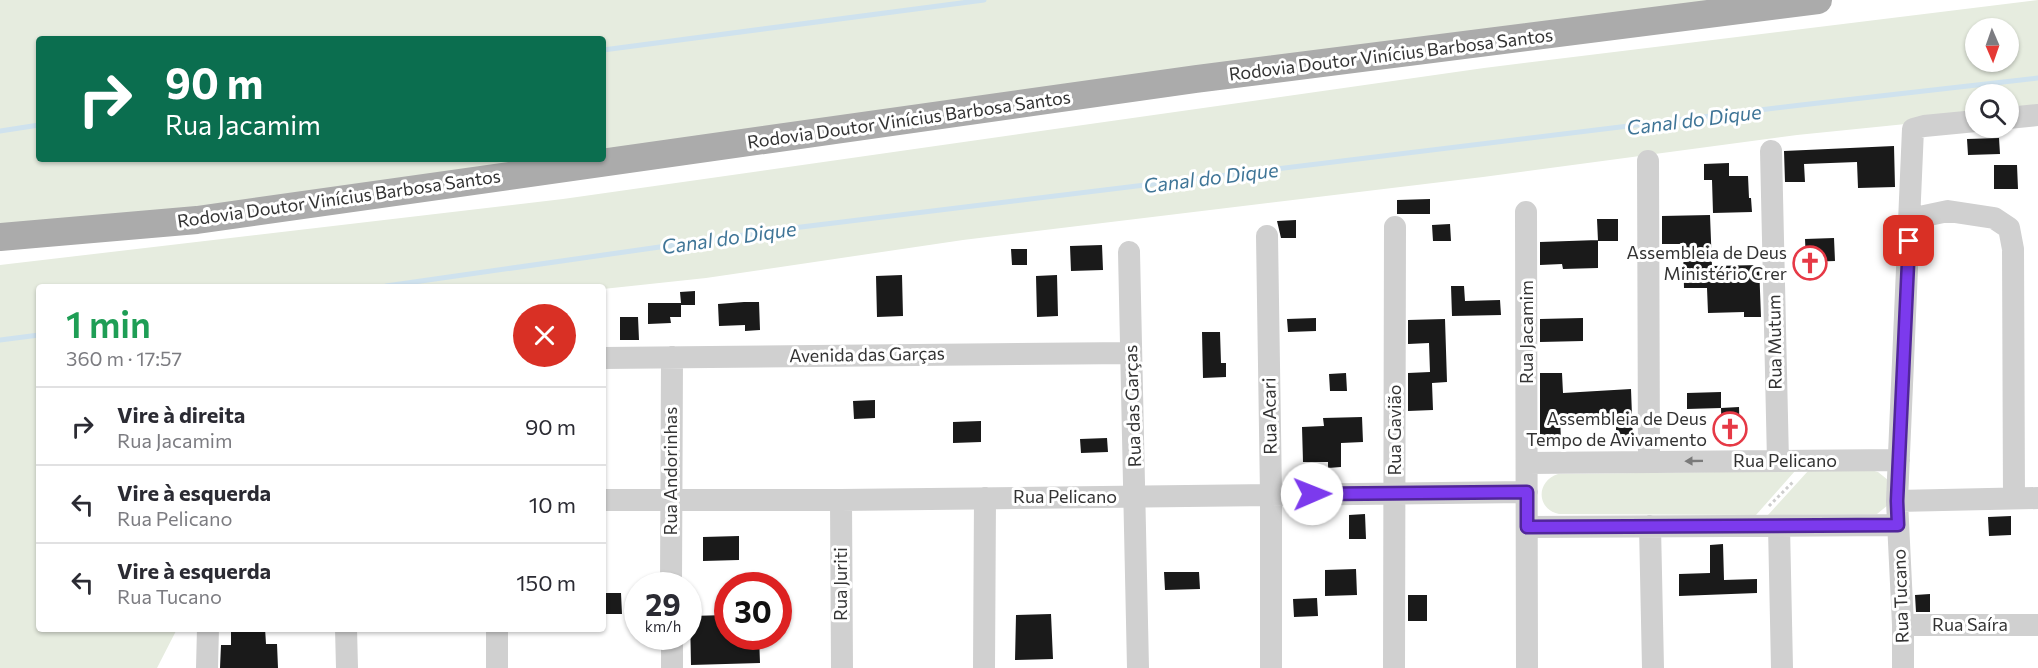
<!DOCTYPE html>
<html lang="pt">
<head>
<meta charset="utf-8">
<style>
	:root { --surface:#fff; --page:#f2f2f3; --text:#2b2b33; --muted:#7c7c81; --line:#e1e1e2 }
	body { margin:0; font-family:Commissioner,sans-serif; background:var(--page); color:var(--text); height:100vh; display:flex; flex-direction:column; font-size:22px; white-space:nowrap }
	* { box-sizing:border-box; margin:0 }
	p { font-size:20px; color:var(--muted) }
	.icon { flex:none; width:33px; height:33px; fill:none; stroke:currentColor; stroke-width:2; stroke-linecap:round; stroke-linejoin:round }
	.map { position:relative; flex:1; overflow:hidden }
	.details { position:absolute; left:36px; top:284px; width:570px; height:348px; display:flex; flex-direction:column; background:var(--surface); border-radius:6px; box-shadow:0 2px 4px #0004 }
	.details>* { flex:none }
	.top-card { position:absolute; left:36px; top:36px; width:570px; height:126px; border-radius:6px; box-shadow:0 2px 4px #0004; background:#0b6e4f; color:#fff; overflow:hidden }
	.needle { width:39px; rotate:178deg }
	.buttons { position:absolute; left:1965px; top:18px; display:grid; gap:12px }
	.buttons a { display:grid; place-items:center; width:54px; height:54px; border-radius:50%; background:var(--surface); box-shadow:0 2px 4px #0004; font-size:30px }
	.speed { position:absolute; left:624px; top:572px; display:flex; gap:12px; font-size:30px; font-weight:700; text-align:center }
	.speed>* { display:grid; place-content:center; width:78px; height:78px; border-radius:50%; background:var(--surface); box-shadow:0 2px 4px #0004; line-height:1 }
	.speed small { font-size:15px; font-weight:400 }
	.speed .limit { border:9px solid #d22; background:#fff; color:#111 }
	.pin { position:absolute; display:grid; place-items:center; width:51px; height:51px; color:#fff; margin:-26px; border-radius:12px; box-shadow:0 3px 9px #0006 }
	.me { position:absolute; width:66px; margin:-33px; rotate:89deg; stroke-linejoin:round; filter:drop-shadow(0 0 4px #0008) }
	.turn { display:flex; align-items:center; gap:21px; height:126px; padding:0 30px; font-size:27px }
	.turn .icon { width:78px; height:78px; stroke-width:2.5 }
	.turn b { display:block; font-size:42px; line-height:51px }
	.round { display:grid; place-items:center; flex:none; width:63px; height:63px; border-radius:32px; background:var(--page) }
	.overview { display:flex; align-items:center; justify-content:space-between; height:102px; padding:0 30px }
	h1 { font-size:36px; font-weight:600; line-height:45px; color:#1e9e55 }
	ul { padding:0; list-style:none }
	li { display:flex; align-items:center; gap:18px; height:78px; padding:0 30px; border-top:2px solid var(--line) }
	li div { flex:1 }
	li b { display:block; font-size:22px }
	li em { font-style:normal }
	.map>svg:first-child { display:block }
	.green { fill:#e6ecdf; fill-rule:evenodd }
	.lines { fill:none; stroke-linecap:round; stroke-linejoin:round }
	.stream { stroke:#cfe2ee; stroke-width:5 }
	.building { fill:#1a1a1a }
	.path { stroke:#cdcdcd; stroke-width:3; stroke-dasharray:3 3; stroke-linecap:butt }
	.minor { stroke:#d0d0d0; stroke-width:22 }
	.major { stroke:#ababab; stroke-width:28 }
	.oneway { fill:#7a7a7a }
	.route-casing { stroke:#51269a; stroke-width:15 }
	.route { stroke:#7c3aed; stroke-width:10 }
	.labels { text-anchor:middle; stroke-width:6; stroke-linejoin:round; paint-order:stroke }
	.street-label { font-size:18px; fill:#333; stroke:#fff }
	.poi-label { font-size:18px; fill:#333; stroke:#fff; text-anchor:end }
	.water-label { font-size:20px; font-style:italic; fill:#3f7597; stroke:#fff }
</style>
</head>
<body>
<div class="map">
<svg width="2038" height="668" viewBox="0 0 2038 668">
	<rect width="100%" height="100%" fill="#fff"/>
	<!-- green -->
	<path class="green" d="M0 0H1805L1481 40 559 170 0 236ZM39 39H603V159H39Z
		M2038 0V111L2009 114 2008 94H1976L1975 117 1797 135 1483 177 963 240 706 278 603 289V286H39V628L177 629 157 668H0V265L563 199 1484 68ZM1976 28H2008V62H1976Z
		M1871 470 1878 472 1888 480V505L1877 514 1768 515 1808 471Z
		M1795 471 1756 515 1559 514C1536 509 1536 481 1558 474Z"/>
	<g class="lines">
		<!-- stream -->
		<path class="stream" d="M603 50 984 0
			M0 131 39 125
			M386 286 793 228 1801 105 2038 78
			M0 340 39 335"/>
	</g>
	<!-- building -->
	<path class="building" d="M1999 138 2000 154 1968 155 1967 139Z
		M1894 146 1895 187 1858 188 1857 162 1804 164 1805 182H1785L1784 151Z
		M1729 163V176H1748L1749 198H1751L1752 212 1713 213 1712 180H1704V164Z
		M1994 165H2017L2018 189H1994Z
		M1430 199V214H1397V200Z
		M1710 215 1712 266 1759 265 1761 317H1744V312L1708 313 1707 288H1684L1683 244H1662V216Z
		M1597 219H1618V241H1598Z
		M1296 220V238H1281L1277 221Z
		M1450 224 1451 241H1433L1432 225Z
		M1834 238 1835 261 1806 262 1805 239Z
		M1598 240V268L1563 269 1562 264 1540 265V242Z
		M1102 245 1103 270 1071 271 1070 246Z
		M1011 249H1027V265H1012Z
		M902 275 903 316 877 317 876 276Z
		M1057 275 1058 316 1037 317 1036 276Z
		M1451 286H1464L1465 301 1500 300 1501 315 1452 316Z
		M695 291V305H681V317H670L671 323 648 324V303H681L680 292Z
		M744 302H759L760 330 745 331V325L719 326 718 304Z
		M620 317H638L639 340H620Z
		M1316 318V331L1288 332 1287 319Z
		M1583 318V341L1540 342V319Z
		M1445 319 1447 382 1432 383 1433 410 1408 411V373L1430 372 1429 343 1408 344V320Z
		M1202 332H1220L1221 363H1226V377L1203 378Z
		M1346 373 1347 391H1330L1329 374Z
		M1540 373H1562L1563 393 1631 389 1633 443H1616V414L1560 417 1561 441 1540 442Z
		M1721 392V408L1687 409V393Z
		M875 400V418L854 419 853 401Z
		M1739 407 1740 440 1722 441 1721 408Z
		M1362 417 1363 442 1341 443V467L1328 468V462H1303L1302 427 1324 426 1323 418Z
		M981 421V442L953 443V422Z
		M1107 438 1108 452 1081 453 1080 439Z
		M1365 514 1366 539H1349V515Z
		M2011 516V535L1989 536 1988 517Z
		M739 536V560L703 561V537Z
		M1723 544 1724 580 1757 579V593L1679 596V574L1710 573V545Z
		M1356 569 1357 595 1325 596V570Z
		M1164 572H1199L1200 589 1165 590Z
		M603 593H621L622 614H603Z
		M1930 594V612H1916L1915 595Z
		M1408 595H1427V621H1408Z
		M1317 598 1318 616 1294 617 1293 599Z
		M1051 614 1053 659 1015 660 1016 615Z
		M728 615V636H759L760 663 691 665 690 616Z
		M231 628H265L266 644H277L278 668H220L221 645H231Z"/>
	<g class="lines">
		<!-- path -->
		<path class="path" d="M1769 506 1794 481"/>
		<!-- minor -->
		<path class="minor" d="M2008 118 2038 115
			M1771 151 1778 461
			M1648 161 1649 462
			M1526 212 1527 668
			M1910 219 1948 211 1994 218 2009 228 2013 249 2014 498
			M1267 236 1271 494V668
			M1129 252 1138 668
			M603 358 1131 353
			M1527 463 1899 460
			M603 500H841L1527 492
			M841 500 842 668
			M1897 501 2038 498
			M1650 526 1653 668
			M1779 526 1782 668
			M1528 527 1898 525
			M671 585 672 357
			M1903 625H2038
			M346 628 347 668
			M672 636V668
			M207 668 208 628
			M497 668V628
			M984 668 985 498
			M1394 668 1395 227
			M1903 668V625L1897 501 1913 129 1924 126 1976 121"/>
		<!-- major -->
		<path class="major" d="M0 237 197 220 1196 79 1818 0"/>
	</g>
	<!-- one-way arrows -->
	<defs><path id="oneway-solid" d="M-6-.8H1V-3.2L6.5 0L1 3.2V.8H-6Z" transform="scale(1.5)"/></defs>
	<use class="oneway" href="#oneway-solid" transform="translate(1694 461) rotate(179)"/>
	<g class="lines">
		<defs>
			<path id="route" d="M1312 494 1527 492V527L1898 525 1897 501 1909 241"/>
		</defs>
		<!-- route casing -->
		<use href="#route" class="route-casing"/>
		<!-- route -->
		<use href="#route" class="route"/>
	</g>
	<!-- icons -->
	<defs>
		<symbol id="church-ring" viewBox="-11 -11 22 22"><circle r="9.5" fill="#fff" stroke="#e63946" stroke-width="1.5"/><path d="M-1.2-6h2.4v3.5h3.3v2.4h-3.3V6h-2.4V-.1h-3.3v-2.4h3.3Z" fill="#e63946"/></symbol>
	</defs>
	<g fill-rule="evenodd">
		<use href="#church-ring" x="1791" y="244" width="38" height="38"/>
		<use href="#church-ring" x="1711" y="410" width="38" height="38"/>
	</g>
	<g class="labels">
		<!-- street labels -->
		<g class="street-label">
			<text transform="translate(1391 55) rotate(-7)" y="6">Rodovia Doutor Vinícius Barbosa Santos</text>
			<text transform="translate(909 120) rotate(-8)" y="6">Rodovia Doutor Vinícius Barbosa Santos</text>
			<text transform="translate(339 199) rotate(-8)" y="6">Rodovia Doutor Vinícius Barbosa Santos</text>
			<text transform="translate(1527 332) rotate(-90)" y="6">Rua Jacamim</text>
			<text transform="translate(1775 342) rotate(-91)" y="6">Rua Mutum</text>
			<text transform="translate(867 355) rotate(-1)" y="6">Avenida das Garças</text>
			<text transform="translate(1133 406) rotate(-92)" y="6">Rua das Garças</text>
			<text transform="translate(1270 416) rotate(-91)" y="6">Rua Acari</text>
			<text transform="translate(1395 430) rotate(-90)" y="6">Rua Gavião</text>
			<text x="1785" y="467">Rua Pelicano</text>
			<text transform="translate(671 471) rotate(-90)" y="6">Rua Andorinhas</text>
			<text x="1065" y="503">Rua Pelicano</text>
			<text transform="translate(841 584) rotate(-90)" y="6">Rua Juriti</text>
			<text transform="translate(1901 596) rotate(-92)" y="6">Rua Tucano</text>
			<text x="1970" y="631">Rua Saíra</text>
		</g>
		<!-- poi labels -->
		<g class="poi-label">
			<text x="1787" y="259">Assembleia de Deus<tspan x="1787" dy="21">Ministério Crer</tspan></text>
			<text x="1707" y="425">Assembleia de Deus<tspan x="1707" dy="21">Tempo de Avivamento</tspan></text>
		</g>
		<!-- water labels -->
		<g class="water-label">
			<text transform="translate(1694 120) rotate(-7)" y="7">Canal do Dique</text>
			<text transform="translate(1211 178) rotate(-7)" y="7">Canal do Dique</text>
			<text transform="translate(729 238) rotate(-8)" y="7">Canal do Dique</text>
		</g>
	</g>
</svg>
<div class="buttons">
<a><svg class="needle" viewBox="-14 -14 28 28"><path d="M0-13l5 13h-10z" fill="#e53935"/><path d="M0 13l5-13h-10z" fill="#7c7c81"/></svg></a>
<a><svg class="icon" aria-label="search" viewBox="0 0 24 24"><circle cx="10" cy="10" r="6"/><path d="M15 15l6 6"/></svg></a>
</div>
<div class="speed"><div>29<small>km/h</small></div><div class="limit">30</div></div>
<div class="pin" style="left:1909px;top:241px;background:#d93025"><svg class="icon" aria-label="arrive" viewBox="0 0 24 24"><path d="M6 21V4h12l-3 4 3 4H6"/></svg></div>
<svg class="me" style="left:1312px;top:494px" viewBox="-20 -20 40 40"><circle r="19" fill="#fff"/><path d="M0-13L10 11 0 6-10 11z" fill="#7c3aed"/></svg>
<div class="top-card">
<div class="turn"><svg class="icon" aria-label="right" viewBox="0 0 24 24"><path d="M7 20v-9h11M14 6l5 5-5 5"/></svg><div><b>90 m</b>Rua Jacamim</div></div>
</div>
<section class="details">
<div class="overview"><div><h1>1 min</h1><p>360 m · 17:57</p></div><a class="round" style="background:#d93025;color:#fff"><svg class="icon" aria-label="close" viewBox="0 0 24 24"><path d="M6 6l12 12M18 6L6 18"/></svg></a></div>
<ul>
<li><svg class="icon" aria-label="right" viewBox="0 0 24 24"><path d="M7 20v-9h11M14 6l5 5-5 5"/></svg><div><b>Vire à direita</b><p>Rua Jacamim</p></div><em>90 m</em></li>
<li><svg class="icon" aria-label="left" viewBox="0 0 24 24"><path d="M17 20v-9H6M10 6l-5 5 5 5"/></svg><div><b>Vire à esquerda</b><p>Rua Pelicano</p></div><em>10 m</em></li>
<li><svg class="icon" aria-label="left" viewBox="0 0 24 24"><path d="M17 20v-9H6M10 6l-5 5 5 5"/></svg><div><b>Vire à esquerda</b><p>Rua Tucano</p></div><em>150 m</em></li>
</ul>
</section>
</div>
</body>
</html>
